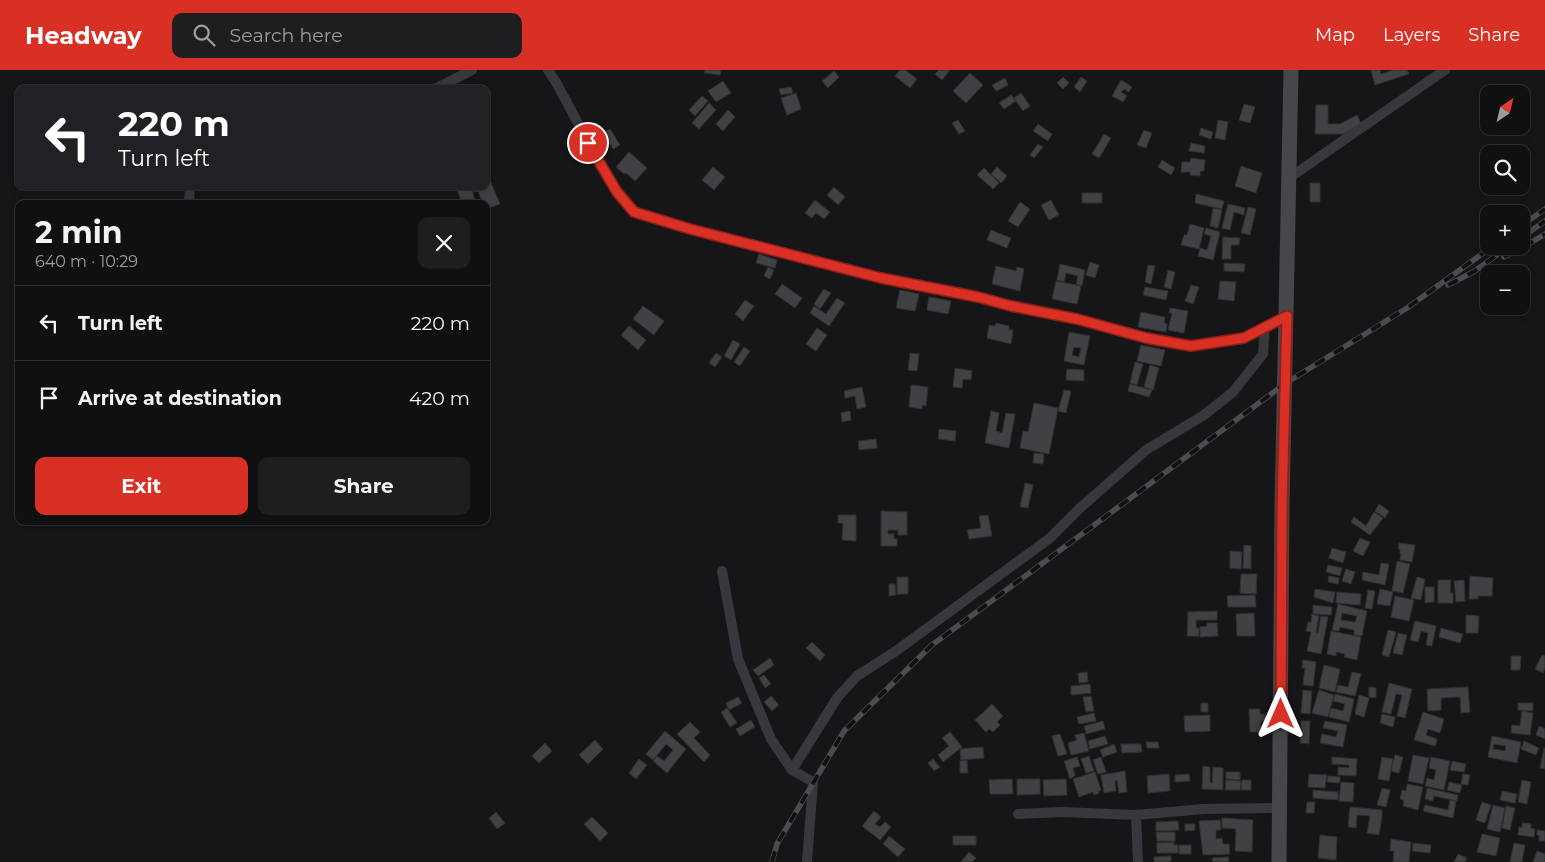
<!DOCTYPE html>
<html lang="en">
<head>
<meta charset="utf-8">
<style>
	:root { --surface:#101012; --page:#1e1e20; --text:#f1f3f6; --muted:#9c9d9f; --line:#303032; --accent:#d93025 }
	body { margin:0; font-family:Montserrat,sans-serif; background:var(--page); color:var(--text); height:100vh; display:flex; flex-direction:column; font-size:19px; white-space:nowrap }
	* { box-sizing:border-box; margin:0 }
	p { font-size:16px; color:var(--muted) }
	.icon { flex:none; width:28px; height:28px; fill:none; stroke:currentColor; stroke-width:2; stroke-linecap:round; stroke-linejoin:round }
	.map { position:relative; flex:1; overflow:hidden }
	.panel { position:absolute; left:15px; top:130px; width:475px; height:325px; display:flex; flex-direction:column; background:var(--surface); border-radius:10px; box-shadow:0 2px 8px #0003,0 0 0 1px var(--line) }
	.panel>* { flex:none }
	.guide { position:absolute; left:15px; top:15px; width:475px; height:105px; border-radius:10px; box-shadow:0 2px 8px #0003,0 0 0 1px var(--line); background:#202124; color:#fff; overflow:hidden }
	.needle { width:32px; rotate:35deg }
	.controls { position:absolute; left:1480px; top:15px; display:grid; gap:10px }
	.controls a { display:grid; place-items:center; width:50px; height:50px; border-radius:10px; background:var(--surface); box-shadow:0 2px 8px #0003,0 0 0 1px var(--line); font-size:25px }
	.pin { position:absolute; display:grid; place-items:center; width:42px; height:42px; color:#fff; margin:-21px; border:2px solid #fff; border-radius:50%; box-shadow:0 1px 5px #0007 }
	.me { position:absolute; width:55px; margin:-28px; rotate:0deg; stroke-linejoin:round; filter:drop-shadow(0 0 4px #0008) }
	.turn { display:flex; align-items:center; gap:18px; height:105px; padding:0 20px; font-size:22px }
	.turn .icon { width:65px; height:65px; stroke-width:2.5 }
	.turn b { display:block; font-size:35px; line-height:42px }
	.round { display:grid; place-items:center; flex:none; width:52px; height:52px; border-radius:10px; background:var(--page) }
	.headline { display:flex; align-items:center; justify-content:space-between; height:85px; padding:0 20px }
	h1 { font-size:30px; font-weight:700; line-height:38px }
	.action { display:flex; gap:10px; margin-top:auto; padding:10px 20px }
	.action a { flex:1; height:58px; border-radius:10px; background:var(--accent); color:#fff; font-size:20px; font-weight:700; line-height:58px; text-align:center }
	.action a+a { background:var(--page); color:var(--text) }
	ul { padding:0; list-style:none }
	li { display:flex; align-items:center; gap:15px; height:75px; padding:0 20px; border-top:1px solid var(--line) }
	li div { flex:1 }
	li b { display:block; font-size:19px }
	li em { font-style:normal }
	header { display:flex; align-items:center; gap:30px; box-sizing:border-box; height:70px; padding:0 25px; background:var(--accent); color:#fff }
	header strong { font-size:24px }
	nav { display:flex; gap:28px; margin-inline-start:auto; font-size:18px }
	.search { width:350px; height:45px; background:var(--page); display:flex; align-items:center; gap:12px; box-sizing:border-box; padding:0 18px; border-radius:10px; color:var(--muted); font-size:19px }
	.map>svg:first-child { display:block }
	.building { fill:#404145; stroke:#303034; fill-rule:evenodd }
	.lines { fill:none; stroke-linecap:round; stroke-linejoin:round }
	.street { stroke:#37383d; stroke-width:10 }
	.secondary { stroke:#45474d; stroke-width:15 }
	.rail-casing { stroke:#4a4c52; stroke-width:5.5 }
	.rail { stroke:#111113; stroke-width:4; stroke-dasharray:11; stroke-linecap:butt }
	.route-casing { stroke:#8d1f18; stroke-width:12 }
	.route { stroke:#d93025; stroke-width:9 }
</style>
</head>
<body>
<header>
<strong>Headway</strong>
<div class="search"><svg class="icon" aria-label="search" viewBox="0 0 24 24"><circle cx="10" cy="10" r="6"/><path d="M15 15l6 6"/></svg>Search here</div>
<nav><a>Map</a><a>Layers</a><a>Share</a></nav>
</header>
<div class="map">
<svg width="1545" height="792" viewBox="0 0 1545 792">
	<rect width="100%" height="100%" fill="#161618"/>
	<!-- building -->
	<path class="building" d="M705 0H721L720 5 704 3Z
		M900 0H905L917 9 910 18 895 6Z
		M939 0H950L942 10 935 4Z
		M1371 0H1380L1381 4 1393 0H1407L1409 4 1375 15Z
		M834 1 839 7 828 18 822 11Z
		M970 3 983 15 966 33 953 21Z
		M1063 7 1069 13 1063 19 1057 13Z
		M1081 7 1087 11 1080 22 1074 17Z
		M1005 8 1008 15 996 21 992 15Z
		M1121 10 1132 17 1129 22 1124 19 1121 22 1127 26 1123 32 1112 26Z
		M723 11 731 23 716 32 708 21Z
		M791 17 793 23 781 25 779 19Z
		M796 23 801 39 787 45 781 28Z
		M1021 23 1030 36 1023 41 1014 28Z
		M1011 25 1016 31 1004 39 999 33Z
		M702 26 708 31 695 46 689 40Z
		M709 33 716 40 699 59 692 53Z
		M1244 34 1255 37 1250 53 1239 50Z
		M1316 35H1328V54H1340L1357 45 1362 55 1343 64H1315Z
		M728 40 735 47 723 61 716 54Z
		M958 50 965 61 959 64 952 53Z
		M1218 50 1228 52 1225 70 1215 68Z
		M1038 54 1052 64 1048 71 1033 61Z
		M1201 58 1213 62 1211 69 1199 65Z
		M610 59 620 75 613 79 603 63Z
		M1144 60 1152 63 1146 78 1137 75Z
		M1104 64 1111 68 1099 88 1092 84Z
		M1191 73 1205 76 1204 83 1189 81Z
		M1038 74 1043 77 1034 88 1030 85Z
		M629 82 647 98 635 111 626 103 624 104 616 97Z
		M1191 88 1205 90 1204 101H1200V106L1190 105V102H1181L1182 92H1190Z
		M1162 90 1175 98 1171 105 1158 97Z
		M1241 96 1262 103 1256 123 1235 116Z
		M713 97 725 107 714 120 702 110Z
		M997 97 1007 106 1001 113 991 104Z
		M984 98 999 113 993 119 977 105Z
		M486 101 500 134 486 139V134H483L478 121 474 122 472 116H486Z
		M1310 113H1320V132H1310Z
		M456 116H471L476 134H462Z
		M834 117 845 127 838 135 827 125Z
		M1082 123H1102V133H1082Z
		M1196 124 1224 131 1222 139 1195 133Z
		M815 130 830 142 824 149 816 143 812 148 805 143Z
		M1051 130 1059 145 1049 150 1041 135Z
		M1020 132 1030 139 1018 157 1008 151Z
		M1228 134 1245 138 1244 145 1234 142 1230 160 1222 158Z
		M1248 137 1256 139 1250 165 1241 163Z
		M1213 138 1222 140 1218 158 1210 156Z
		M1190 154 1204 158 1199 179 1181 175 1184 165H1187Z
		M1206 158 1220 162 1213 190 1198 186 1200 178 1207 180 1211 166 1204 164Z
		M991 160 1011 168 1007 178 987 170Z
		M1223 167 1240 168 1239 175H1231V189H1222Z
		M759 184 777 190 775 198 756 193Z
		M1090 192 1099 195 1095 208 1086 205Z
		M1224 193 1245 194 1244 202 1224 201Z
		M1060 194 1085 200 1082 216 1076 214 1078 206 1066 203 1064 212 1057 210Z
		M1148 195 1155 196 1151 214 1145 212Z
		M996 196 1016 201 1017 197 1024 199 1020 221 992 214Z
		M768 197 774 200 770 209 764 206Z
		M1168 200 1175 202 1171 219 1164 217Z
		M1056 211 1081 216 1077 234 1052 229Z
		M1220 211 1236 212 1234 231 1218 229Z
		M782 214 802 228 795 238 775 224Z
		M1191 215 1199 217 1193 234 1185 231Z
		M1145 217 1168 221 1166 230 1143 225Z
		M824 219 831 223 820 239 814 234Z
		M900 220 919 224 915 241 896 238Z
		M929 227 951 231 948 244 927 240Z
		M837 228 845 233 829 256 810 243 814 236 826 244Z
		M745 230 754 236 743 251 735 244Z
		M643 236 664 251 654 265 633 249Z
		M1170 238 1188 241 1184 263 1168 260 1172 243H1169Z
		M1141 242 1165 247 1164 253 1167 254 1166 262 1138 257Z
		M996 253 1009 256V260H1013L1011 274 987 268 989 255 995 256Z
		M629 256 646 270 638 280 621 265Z
		M817 258 827 265 816 281 806 274Z
		M1069 262 1090 266 1084 295 1064 291ZM1074 277 1081 278 1079 287 1072 285Z
		M733 270 740 274 731 290 724 286Z
		M1141 275 1165 280 1161 296 1137 291Z
		M744 277 750 281 740 296 734 292Z
		M716 283 722 287 715 297 709 293Z
		M910 283 919 284 917 301 908 300Z
		M1135 292 1143 294 1137 315 1130 313Z
		M1150 295 1159 298 1153 320 1144 317Z
		M955 298 972 301 971 310 963 309 962 318 953 317Z
		M1067 299 1084 300V311L1066 310Z
		M1130 314 1152 320 1149 327 1128 321Z
		M911 315 928 317 926 336 922 335V339L909 337Z
		M862 317 866 337 857 339 855 326 845 328 844 321Z
		M1064 320 1071 321 1066 343 1058 341Z
		M1034 333 1058 338 1049 384 1020 378 1023 361 1028 362Z
		M850 341 851 350 842 352 841 343Z
		M991 341 999 343 996 361 1002 363 1006 343 1015 344 1009 378 985 373Z
		M939 359 956 361 955 371 938 369Z
		M876 369 877 378 859 380 858 371Z
		M1034 383 1044 384 1043 394 1033 393Z
		M1025 413 1033 415 1028 438 1020 437Z
		M1379 434 1389 441 1385 448 1375 441Z
		M881 441 907 442V465H898V460H888V464H894V469H897V476H881Z
		M1374 442 1383 448 1370 465 1351 452 1354 447 1366 456Z
		M838 445H856V471L842 470 843 453H838Z
		M988 445 992 466 969 469 967 460 981 458 979 446Z
		M1360 468 1370 472 1363 486 1353 481Z
		M1399 473 1415 475 1412 492 1400 490 1401 484H1400V479H1398Z
		M1244 475 1251 476V499L1243 498Z
		M1332 478 1346 482 1343 493 1329 488Z
		M1230 481 1242 482 1241 499 1230 498Z
		M1397 491 1410 494 1403 523 1392 521Z
		M1381 493 1389 494 1385 515 1362 510 1363 502 1379 505Z
		M1328 495 1342 498 1340 506 1326 502Z
		M1346 499 1355 502 1351 514 1342 511Z
		M1241 504H1257L1256 524 1240 523Z
		M1329 506 1339 508 1338 514 1328 512Z
		M1470 506 1493 508 1492 526H1478V529H1469Z
		M897 507H908V524H897Z
		M1417 507 1425 509 1421 530 1411 528Z
		M1438 510H1451L1450 523H1453V533H1438Z
		M1464 510 1465 531 1456 532 1454 511Z
		M889 514H895L896 525 889 526Z
		M1425 517H1434V532L1425 533Z
		M1315 519 1335 522 1333 533 1314 527Z
		M1380 519 1393 522 1390 536 1377 534Z
		M1368 520 1375 521 1372 539 1365 538Z
		M1337 522 1361 524 1360 535 1336 533Z
		M1255 525 1256 537H1228L1227 526Z
		M1395 526 1414 530 1409 551 1391 547Z
		M1338 534 1367 541 1362 566 1354 565V560L1340 557 1339 561 1332 560ZM1342 543 1357 546 1355 552 1341 550Z
		M1313 535 1332 537 1331 545 1313 544Z
		M1217 541V550H1196V558H1199V566H1187L1188 542Z
		M1254 543 1255 566H1237L1236 544Z
		M1312 544 1319 546 1316 562 1318 563 1321 546 1328 547 1321 584 1307 581 1311 562 1306 561 1308 552H1311Z
		M1466 545 1479 546 1478 563H1466Z
		M1415 551 1436 556 1432 576 1426 575 1428 563 1421 561 1418 572 1410 570Z
		M1207 553H1217L1218 566 1200 567V557L1207 556Z
		M1441 558 1463 564 1460 573 1439 567Z
		M1388 560 1396 562 1389 587 1382 585Z
		M1331 561 1361 567 1357 590 1344 587 1345 584 1336 582V586L1327 584Z
		M1398 563 1407 565 1402 585 1393 583Z
		M812 572 825 585 820 591 806 578Z
		M1542 585 1545 586V598L1543 603 1535 599Z
		M1511 586H1521L1520 600H1511Z
		M770 588 774 595 758 606 753 600Z
		M1303 590 1316 592 1313 616 1303 615 1305 598H1302Z
		M1324 595 1340 599 1335 622 1319 618Z
		M1087 602 1088 612 1079 613 1078 603Z
		M1352 602 1361 604 1355 626 1336 622 1338 615 1348 617Z
		M764 605 771 614 765 618 759 608Z
		M1389 613 1412 619 1405 648 1397 646 1402 625 1396 624 1391 644 1382 642Z
		M1090 614 1091 623 1071 625V616Z
		M1369 617 1376 618V628L1369 627Z
		M1468 617 1470 642 1461 643 1460 627 1441 628V640L1428 641 1427 619Z
		M1303 620 1312 621 1310 644 1301 643Z
		M1319 620 1334 625 1328 647 1312 643Z
		M1335 624 1354 629 1349 652 1329 647 1331 638 1343 641 1345 634 1333 631Z
		M1359 625 1369 628 1364 647 1355 644Z
		M771 626 779 635 772 641 764 632Z
		M1091 626 1094 641 1086 642 1083 627Z
		M738 627 742 633 729 640 726 633Z
		M1201 633H1208V642H1201Z
		M1518 633H1533V641L1518 640Z
		M992 634 1003 646 997 652 1000 655 993 662 989 659 986 662 975 650Z
		M727 638 737 653 730 657 721 642Z
		M1249 639H1260V644H1265L1266 651H1261V662H1250Z
		M1522 641 1533 643 1530 665 1511 663 1512 655 1520 656Z
		M1423 642 1444 649 1440 663 1428 659 1426 665 1437 669 1435 676 1414 670Z
		M1094 643 1096 651 1079 654 1077 647Z
		M1382 644 1395 647 1393 657 1380 653Z
		M1210 645V661L1185 662 1184 646Z
		M751 650 755 657 740 666 736 659Z
		M1103 651 1105 659 1086 664 1084 656Z
		M1301 651H1310L1309 674 1300 673Z
		M1325 651 1347 655 1343 677 1320 673 1322 664 1336 667 1338 661 1323 658Z
		M690 652 700 662 694 668 710 685 704 692 677 664Z
		M1539 656 1545 659V669L1536 665Z
		M665 661 686 679 667 703 653 691 657 686 664 691 673 680 666 674 653 690 646 684Z
		M950 662 962 677 943 692 938 685 949 676 942 668Z
		M1084 663 1089 681 1071 685 1068 673 1077 670 1075 665Z
		M1060 664 1067 684 1058 686 1052 666Z
		M1105 666 1108 674 1090 679 1088 671Z
		M1492 666 1521 672 1517 693 1488 687ZM1494 674 1506 676 1505 681 1493 679Z
		M595 670 603 679 588 694 579 685Z
		M1524 671 1539 678 1536 685 1521 679Z
		M1146 672H1158L1159 678H1147Z
		M545 673 552 681 539 693 532 686Z
		M1114 674 1117 682 1103 687 1100 680Z
		M1121 674H1141L1142 682 1122 683Z
		M983 677 984 688 961 690 960 679Z
		M1544 678H1545V699L1540 698Z
		M1395 685 1403 687 1399 703 1391 701Z
		M1413 685 1429 688 1423 714 1408 711Z
		M1089 686 1094 701 1086 703 1081 689Z
		M1077 687 1080 696 1073 698 1075 706 1070 709 1064 691Z
		M1101 687 1106 702 1098 704 1093 690Z
		M1332 687 1357 689 1356 706 1338 705V697L1349 698V695L1332 694Z
		M1382 687 1393 689 1389 711 1378 709Z
		M1431 687 1450 691 1444 720 1425 716 1427 708 1434 710 1436 700 1429 698Z
		M639 689 647 695 636 709 629 703Z
		M933 689 940 697 934 701 928 693Z
		M967 690 968 703H960V691Z
		M1452 691 1466 694 1464 702 1450 700Z
		M1203 696 1210 697V713H1212L1213 697 1223 698V720L1202 719Z
		M1125 701 1127 722 1119 723 1117 710 1115 711 1116 721 1104 723 1101 705Z
		M1095 702 1101 720 1099 721V723L1094 725 1093 722 1079 727 1073 709Z
		M1226 702H1240V710L1226 709Z
		M1169 704 1170 721 1148 723 1147 706Z
		M1189 704 1190 711 1175 712V705Z
		M1309 704 1327 705 1325 718 1308 717Z
		M1463 704 1470 705 1468 715 1461 714Z
		M1328 706 1340 707V713L1327 712Z
		M1012 709 1013 724H990L989 710Z
		M1017 709H1040V724L1017 725Z
		M1066 709 1067 725 1044 726 1043 710Z
		M1226 710 1241 711 1240 720H1225Z
		M1242 710H1251V720H1241Z
		M1522 710 1531 712 1527 734 1518 732Z
		M1341 712 1354 713 1353 732 1339 731Z
		M1449 712 1462 715 1460 723 1447 720Z
		M1407 714 1423 717 1418 740 1403 736 1404 730 1400 729 1402 720 1406 721Z
		M1382 718 1390 720 1386 737 1377 735Z
		M1427 718 1458 725 1457 731 1434 726 1433 731 1425 729Z
		M1313 720 1338 722V730L1313 728Z
		M1502 721 1517 724 1515 733 1500 730Z
		M1450 730 1456 731 1453 748 1423 741 1425 735 1448 740Z
		M1307 732H1315L1314 743H1306Z
		M1482 732 1491 735 1485 753 1476 750Z
		M1493 735 1505 738 1500 762 1487 759Z
		M1506 736 1515 738 1510 760 1502 758Z
		M1350 737 1382 740V747L1379 765 1367 763 1370 746 1357 745 1356 758 1348 757Z
		M874 741 881 747 875 754 880 757 885 752 891 757 880 770 862 756Z
		M496 742 505 753 497 759 489 748Z
		M592 747 608 763 600 771 584 754Z
		M1222 748 1253 750 1252 782 1235 781 1236 759 1222 758Z
		M1220 750 1221 760H1216V769L1222 768 1223 774H1229L1230 784 1203 785 1199 751Z
		M1178 751 1179 760 1156 761V752Z
		M1522 753 1531 754V758L1535 759 1534 767 1518 765 1519 757 1522 758Z
		M1185 754H1195V760L1185 761Z
		M1537 760 1545 761V771H1539V765H1537Z
		M1156 762H1175V771H1157Z
		M1482 764 1500 768 1496 786 1477 782Z
		M1320 765 1337 767 1336 790 1318 788Z
		M889 766 905 779 898 787 883 774Z
		M953 766H976V775H953Z
		M1391 769 1411 772 1409 792H1393L1394 781H1390Z
		M1174 772V775H1178V783H1157V773Z
		M1413 773 1431 775 1430 783 1412 781Z
		M1514 773 1525 775 1522 792H1510Z
		M1179 775H1191V784H1179Z
		M1537 781 1545 784V792H1533Z
		M969 782 976 788 972 792H961Z
		M1458 784 1467 788 1465 792H1454Z
		M1171 786V792H1154V787Z
		M1228 787 1229 792H1213L1212 788Z"/>
	<g class="lines">
		<!-- street -->
		<path class="street" d="M548 0 557 14 595 85 617 122 634 141 690 159 881 208 978 227 1011 236 1077 249 1146 267 1191 276 1244 268 1287 246
			M435 19 472 0
			M1289 108 1445 0
			M189 134 190 116
			M722 501 738 589 771 669 792 700 813 712 807 792
			M792 700 837 628 857 606 896 581 1050 468 1079 439 1146 380 1204 345 1233 322 1263 284 1265 257
			M1018 744 1062 742 1136 745 1203 739 1280 738
			M1136 745 1138 792"/>
		<!-- secondary -->
		<path class="secondary" d="M1279 792 1282 437 1291 0"/>
		<defs>
			<path id="rail" d="M1521 156 1545 139
				M1521 168 1545 151
				M1504 187 1532 172 1545 164
				M1448 215 1475 201 1509 176
				M772 792 777 774 844 661 932 575 1286 313 1407 238 1493 176"/>
		</defs>
		<!-- rail casing -->
		<use href="#rail" class="rail-casing"/>
		<!-- rail -->
		<use href="#rail" class="rail"/>
	</g>
	<g class="lines">
		<defs>
			<path id="route" d="M588 73 617 122 634 142 690 159 881 208 978 227 1011 236 1077 249 1146 268 1191 276 1244 268 1287 246 1282 437 1281 644"/>
		</defs>
		<!-- route casing -->
		<use href="#route" class="route-casing"/>
		<!-- route -->
		<use href="#route" class="route"/>
	</g>
</svg>
<div class="controls">
<a><svg class="needle" viewBox="-14 -14 28 28"><path d="M0-13l5 13h-10z" fill="#e53935"/><path d="M0 13l5-13h-10z" fill="#9c9d9f"/></svg></a>
<a><svg class="icon" aria-label="search" viewBox="0 0 24 24"><circle cx="10" cy="10" r="6"/><path d="M15 15l6 6"/></svg></a>
<a>+</a>
<a>−</a>
</div>
<div class="pin" style="left:588px;top:73px;background:#d93025"><svg class="icon" aria-label="arrive" viewBox="0 0 24 24"><path d="M6 21V4h12l-3 4 3 4H6"/></svg></div>
<svg class="me" style="left:1281px;top:644px" viewBox="-20 -20 40 40"><path d="M0-17L14 15 0 8-14 15z" fill="#d93025" stroke="#fff" stroke-width="4"/></svg>
<div class="guide">
<div class="turn"><svg class="icon" aria-label="left" viewBox="0 0 24 24"><path d="M17 20v-9H6M10 6l-5 5 5 5"/></svg><div><b>220 m</b>Turn left</div></div>
</div>
<section class="panel">
<div class="headline"><div><h1>2 min</h1><p>640 m · 10:29</p></div><a class="round"><svg class="icon" aria-label="close" viewBox="0 0 24 24"><path d="M6 6l12 12M18 6L6 18"/></svg></a></div>
<ul>
<li><svg class="icon" aria-label="left" viewBox="0 0 24 24"><path d="M17 20v-9H6M10 6l-5 5 5 5"/></svg><div><b>Turn left</b></div><em>220 m</em></li>
<li><svg class="icon" aria-label="arrive" viewBox="0 0 24 24"><path d="M6 21V4h12l-3 4 3 4H6"/></svg><div><b>Arrive at destination</b></div><em>420 m</em></li>
</ul>
<div class="action"><a>Exit</a><a>Share</a></div>
</section>
</div>
</body>
</html>
